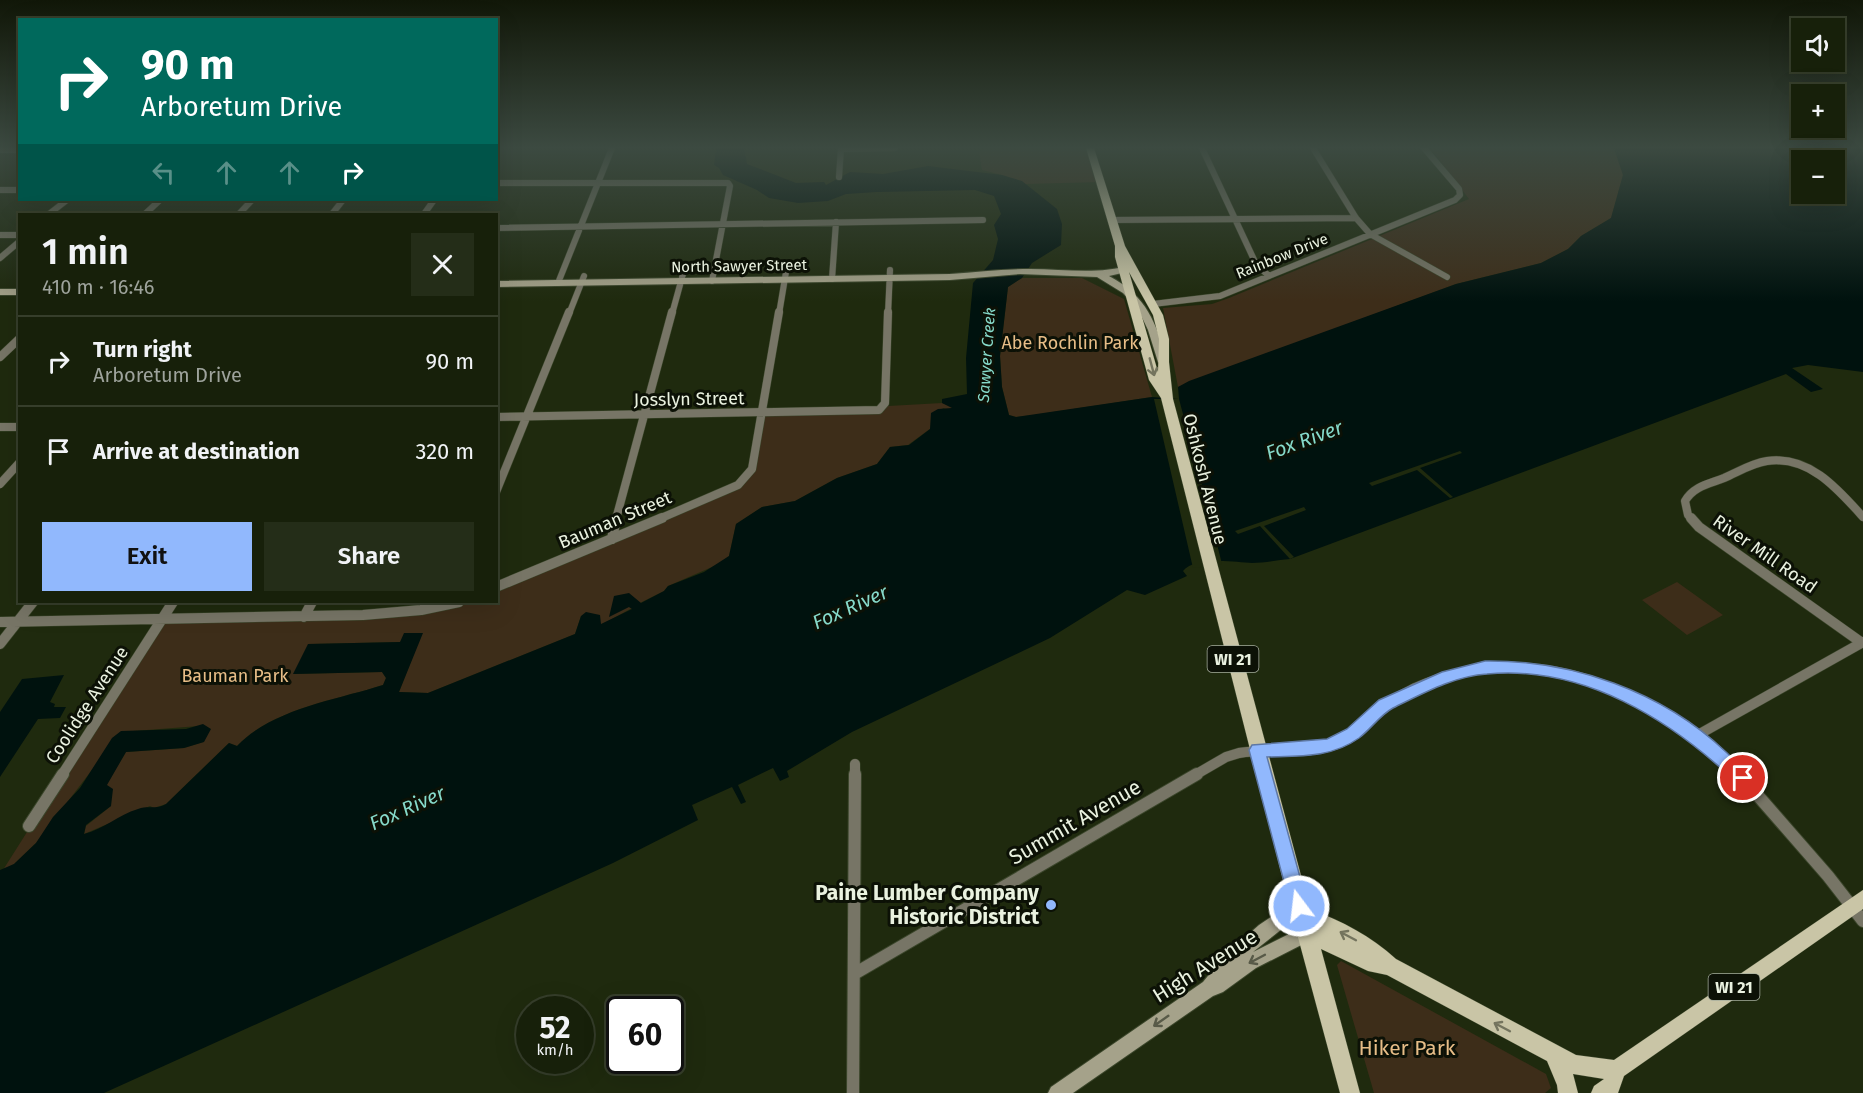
<!DOCTYPE html>
<html lang="en">
<head>
<meta charset="utf-8">
<style>
	:root { --surface:#17200a; --page:#242d18; --text:#f1f3f6; --muted:#9ea39c; --line:#363e2b; --accent:#91b8fd }
	body { margin:0; font-family:"Fira Sans",sans-serif; background:var(--page); color:var(--text); height:100vh; display:flex; flex-direction:column; font-size:22px; white-space:nowrap }
	* { box-sizing:border-box; margin:0 }
	p { font-size:20px; color:var(--muted) }
	.icon { flex:none; width:33px; height:33px; fill:none; stroke:currentColor; stroke-width:2; stroke-linecap:round; stroke-linejoin:round }
	.map { position:relative; flex:1; overflow:hidden }
	.side { position:absolute; left:18px; top:213px; width:480px; height:390px; display:flex; flex-direction:column; background:var(--surface); border-radius:0px; box-shadow:0 6px 24px #0002,0 0 0 2px var(--line) }
	.side>* { flex:none }
	.banner { position:absolute; left:18px; top:18px; width:480px; height:183px; border-radius:0px; box-shadow:0 6px 24px #0002,0 0 0 2px var(--line); background:#00695c; color:#fff; overflow:hidden }
	.fabs { position:absolute; left:1791px; top:18px; display:grid; gap:12px }
	.fabs a { display:grid; place-items:center; width:54px; height:54px; border-radius:0px; background:var(--surface); box-shadow:0 6px 24px #0002,0 0 0 2px var(--line); font-size:30px }
	.speed { position:absolute; left:516px; top:996px; display:flex; gap:12px; font-size:30px; font-weight:700; text-align:center }
	.speed>* { display:grid; place-content:center; width:78px; height:78px; border-radius:50%; background:var(--surface); box-shadow:0 6px 24px #0002,0 0 0 2px var(--line); line-height:1 }
	.speed small { font-size:15px; font-weight:400 }
	.speed .limit { border:3px solid #111; border-radius:9px; background:#fff; color:#111 }
	.pin { position:absolute; display:grid; place-items:center; width:51px; height:51px; color:#fff; margin:-26px; border:3px solid #fff; border-radius:50%; box-shadow:0 2px 6px #0007 }
	.me { position:absolute; width:66px; margin:-33px; rotate:345deg; stroke-linejoin:round; filter:drop-shadow(0 0 4px #0008) }
	.turn { display:flex; align-items:center; gap:21px; height:126px; padding:0 24px; font-size:27px }
	.turn .icon { width:78px; height:78px; stroke-width:2.5 }
	.turn b { display:block; font-size:42px; line-height:51px }
	.lanes { display:flex; align-items:center; height:57px; padding:0 24px; background:#0003; justify-content:center; gap:30px; direction:ltr }
	.lanes .off { opacity:.35 }
	.round { display:grid; place-items:center; flex:none; width:63px; height:63px; border-radius:0px; background:var(--page) }
	.head { display:flex; align-items:center; justify-content:space-between; height:102px; padding:0 24px }
	h1 { font-size:36px; font-weight:600; line-height:45px }
	.button { display:flex; gap:12px; margin-top:auto; padding:12px 24px }
	.button a { flex:1; height:69px; border-radius:0px; background:var(--accent); color:#111; font-size:24px; font-weight:600; line-height:69px; text-align:center }
	.button a+a { background:var(--page); color:var(--text) }
	ul { padding:0; list-style:none }
	li { display:flex; align-items:center; gap:18px; height:90px; padding:0 24px; border-top:2px solid var(--line) }
	li div { flex:1 }
	li b { display:block; font-size:22px }
	li em { font-style:normal }
	.map>svg:first-child { display:block }
	.green { fill:#3d2d19 }
	.water { fill:#00120e; fill-rule:evenodd }
	.pier { fill:#1f2a0e }
	.lines { fill:none; stroke-linecap:round; stroke-linejoin:round }
	.street-far3-casing { stroke:#3b462b; stroke-width:7 }
	.street-far2-casing { stroke:#3b462b; stroke-width:9 }
	.street-far1-casing { stroke:#3b462b; stroke-width:11 }
	.street-casing { stroke:#3b462b; stroke-width:14 }
	.secondary-casing { stroke:#3b462b; stroke-width:2 }
	.primary-casing { stroke:#3b462b; stroke-width:1 }
	.street-far3 { stroke:#777566; stroke-width:6 }
	.street-far2 { stroke:#777566; stroke-width:8 }
	.street-far1 { stroke:#777566; stroke-width:10 }
	.street { stroke:#777566; stroke-width:12 }
	.secondary { fill:#a5a28a; fill-rule:evenodd }
	.primary { fill:#c9c5a6; fill-rule:evenodd }
	.oneway { stroke:#74745e }
	.oneway2 { stroke:#585a48 }
	.route { fill:#91b8fd; stroke:#5e78a4; stroke-width:1.5 }
	.poi-dot { fill:#91b8fd; stroke:#0c1106; stroke-width:2 }
	.labels { text-anchor:middle; stroke-width:6; stroke-linejoin:round; paint-order:stroke }
	.far-street-label { font-size:15px; fill:#eaf2e0; stroke:#0c1106 }
	.far-water-label { font-size:16px; font-style:italic; fill:#86daca; stroke:#0c1106 }
	.shield { fill:#0c1106; stroke:#a7ae9f; stroke-width:1.5 }
	.shield-label { font-size:16px; font-weight:bold; fill:#eaf2e0 }
	.park-label { font-size:18px; fill:#e7bd87; stroke:#0c1106 }
	.street-label { font-size:18px; fill:#eaf2e0; stroke:#0c1106 }
	.water-label { font-size:20px; font-style:italic; fill:#86daca; stroke:#0c1106 }
	.near-street-label { font-size:21px; fill:#eaf2e0; stroke:#0c1106 }
	.near-poi-label { font-size:21px; font-weight:bold; fill:#eaf2e0; stroke:#0c1106; text-anchor:end }
	.near-park-label { font-size:21px; fill:#e7bd87; stroke:#0c1106 }
</style>
</head>
<body>
<div class="map">
<svg width="1863" height="1093" viewBox="0 0 1863 1093">
	<rect width="100%" height="100%" fill="#1f2a0e"/>
	<!-- green -->
	<path class="green" d="M985 148H1090L1101 182 1025 184 1002 175 982 170 979 152Z
		M1430 148H1614L1623 175 1611 218 1581 236 1568 249 1541 263 1456 284 1178 387 1163 308 1212 304 1229 298 1469 199Z
		M1022 278H1082L1124 299 1152 397 1034 415 1016 417 1009 415 1002 387 1000 356 1008 287Z
		M942 403 953 407 948 410 943 408 930 429 908 445 890 447 877 464 837 478 795 501 762 507 736 524 729 556 719 564 668 586 664 591 640 603 636 600 629 607 632 608 601 625 581 616 575 634 428 693 399 692 422 633 400 642 309 644 294 674 382 672 386 678 383 685C336 700 272 709 237 746L229 743 166 804 154 808 150 806 84 834 86 826 111 806 106 785 126 752 184 748 203 742 199 726 121 732 36 843 14 864 3 870 160 622 304 617 459 602H496L497 587 708 499 749 475 763 413Z
		M1677 582 1723 615 1687 635 1642 600Z
		M1341 961 1546 1074 1551 1088 1545 1093H1374L1337 965Z"/>
	<!-- water -->
	<path class="water" d="M716 148H744L747 164 796 183 824 182 826 185 850 172 883 174 928 166 1002 175 1022 181 1057 209 1062 224 1061 245 1032 263 1022 278 1008 287 1000 356 1002 387 1009 415 1016 417 1152 397 1179 399 1178 387 1189 381 1456 284 1541 263 1568 249 1581 236 1611 218 1623 175 1614 148H1863V372L1808 365 1792 368 1823 389 1811 392 1786 374 1290 559C1278 560 1264 563 1252 563 1235 562 1195 556 1183 571L1187 576 1145 595 1127 590 1050 638 852 732 787 771 789 777 780 781 773 768 738 785 746 802 741 804 732 787 692 805 698 820 613 863 104 1093H0V870L14 864 36 843 53 817 80 788 112 738 121 731 186 729 203 724 211 729 204 742 184 748 126 752 107 785 113 789 111 806 86 825 84 834C104 829 118 815 138 809 148 805 156 810 166 804L229 743 237 746C272 709 336 700 383 685L386 678 382 672 293 674 308 644 400 642 404 633H423L399 692 428 693 575 634 581 616 586 612 600 615 601 624 632 609 629 607 609 617 614 596 629 593 641 603 664 591 668 586 704 572 729 556 736 524 762 507 795 501 837 478 877 464 890 447 909 445 930 429 931 413 938 409 952 408 942 403V399L967 394 966 358 973 283 993 260 998 239 994 225 1001 214 994 196 975 190 877 192 846 194 828 201 798 203 769 198 757 190 723 175 719 168 714 165ZM1802 160H1834V194H1802Z
		M64 675 50 702 55 704 54 707H66L60 718 38 719 0 777V712L22 679Z"/>
	<!-- pier -->
	<path class="pier" d="M1154 399H1179L1192 448H1200L1202 456 1195 457 1222 564 1193 568Z
		M1460 451 1462 453 1420 468 1453 497 1450 498 1417 470 1372 486 1369 483Z
		M1304 507 1306 510 1264 526 1294 557 1290 559 1260 526 1238 534 1235 531Z"/>
	<g class="lines">
		<defs>
			<path id="street-far3" d="M1202 148 1256 264 1269 276
				M1313 148 1356 218 1370 234 1447 277
				M841 149 895 148
				M0 150H20
				M839 177 841 148
				M496 183H728L730 186 712 281
				M0 190H20
				M49 214 67 200
				M145 214 160 200
				M239 214 252 200
				M332 214 343 200
				M424 214 434 200
				M1113 220 1356 218
				M496 228 983 220
				M0 235H20
				M0 258 20 241
				M832 279 836 222
				M558 283 612 148
				M1153 304 1220 296 1455 200 1460 195 1459 189 1424 148
				M569 314 584 276
				M672 314 683 274
				M779 314 786 272
				M888 314 890 270"/>
			<path id="street-far2" d="M0 357 20 338
				M496 417 879 410 885 403 888 312
				M0 427H20
				M0 484 20 462
				M496 492 569 312
				M616 519 672 312
				M659 519 738 485 752 469 779 312
				M1692 519 1688 515 1685 501C1694 486 1709 484 1724 478 1738 472 1752 463 1767 461 1809 455 1838 489 1863 517"/>
			<path id="street-far1" d="M1691 518 1699 527 1862 643
				M612 539 616 518
				M496 587 662 518
				M304 617 312 602
				M0 622 363 615 421 610 459 602
				M0 644 33 602
				M1696 736 1863 642
				M62 775 173 602
				M855 775V764
				M1195 775 1226 757 1239 753C1268 748 1300 754 1329 746 1348 740 1361 724 1376 711 1388 702 1402 695 1415 688 1531 636 1656 690 1740 775"/>
			<path id="street" d="M1739 774 1828 876 1863 921
				M29 826 63 774
				M854 974 1197 774
				M853 1093 855 774"/>
			<path id="secondary" d="M1132 265 1135 266V270L1109 276C1148 297 1155 322 1168 362L1167 364 1163 365 1158 362 1148 330 1138 309 1123 293 1097 277 1020 274 950 280 496 287V281L950 274C977 272 1003 269 1030 269 1065 269 1097 275 1132 265Z
				M0 289H20V295H0Z
				M1301 907 1307 910 1309 915 1307 920 1287 925 1253 952 1307 925 1313 927 1315 933 1313 939 1256 968 1223 992 1213 996 1073 1093H1048L1051 1087 1203 982 1225 955 1259 925 1277 913Z"/>
			<path id="primary" d="M1086 148H1094L1125 246 1163 315 1169 339V362L1173 399 1310 909C1342 921 1371 936 1396 959L1576 1055 1614 1060 1863 890V909L1624 1076 1618 1093H1591L1594 1086 1604 1079 1573 1074 1578 1093H1558L1557 1085 1547 1061 1387 975 1368 971 1321 949 1360 1093H1340L1292 915 1161 398 1149 380 1115 257V246ZM1129 272 1153 315 1159 339 1158 372Z"/>
		</defs>
		<!-- street-far3 casing -->
		<use href="#street-far3" class="street-far3-casing"/>
		<!-- street-far2 casing -->
		<use href="#street-far2" class="street-far2-casing"/>
		<!-- street-far1 casing -->
		<use href="#street-far1" class="street-far1-casing"/>
		<!-- street casing -->
		<use href="#street" class="street-casing"/>
		<!-- secondary casing -->
		<use href="#secondary" class="secondary-casing"/>
		<!-- primary casing -->
		<use href="#primary" class="primary-casing"/>
		<!-- street-far3 -->
		<use href="#street-far3" class="street-far3"/>
		<!-- street-far2 -->
		<use href="#street-far2" class="street-far2"/>
		<!-- street-far1 -->
		<use href="#street-far1" class="street-far1"/>
		<!-- street -->
		<use href="#street" class="street"/>
		<!-- secondary -->
		<use href="#secondary" class="secondary"/>
		<!-- primary -->
		<use href="#primary" class="primary"/>
	</g>
	<!-- one-way arrows -->
	<defs><path id="oneway-shaft" d="M-6 0H5M1.5-3L5.5 0L1.5 3" fill="none" stroke-width="1.6" stroke-linecap="round" stroke-linejoin="round" transform="scale(1.5)"/></defs>
	<g class="oneway">
		<use href="#oneway-shaft" transform="translate(1152 367) rotate(75)"/>
		<use href="#oneway-shaft" transform="translate(1348 936) rotate(-152)"/>
		<use href="#oneway-shaft" transform="translate(1502 1027) rotate(-152)"/>
	</g>
	<g class="oneway2">
		<use href="#oneway-shaft" transform="translate(1257 959) rotate(152)"/>
		<use href="#oneway-shaft" transform="translate(1161 1021) rotate(145)"/>
	</g>
	<!-- sky -->
	<linearGradient id="sky" x2="0" y2="1"><stop stop-color="#111708"/><stop offset="0.49" stop-color="#3c4a41"/><stop offset="1" stop-color="#3c4a41" stop-opacity="0"/></linearGradient>
	<rect width="1863" height="301" fill="url(#sky)"/>
	<!-- route -->
	<path class="route" d="M1485 661C1572 660 1662 691 1726 752 1734 760 1746 768 1751 778L1748 783 1743 785 1737 783C1670 719 1583 665 1487 674 1454 676 1422 694 1393 708 1380 715 1371 729 1359 738 1331 758 1300 756 1267 757L1308 906 1305 912 1299 915 1292 912 1249 750 1252 745 1327 739 1347 729 1379 700 1442 672Z"/>
	<!-- markers -->
	<circle class="poi-dot" cx="1051" cy="905" r="6"/>
	<g class="labels">
		<!-- far-street labels -->
		<g class="far-street-label">
			<text transform="translate(1282 256) rotate(-22)" y="5">Rainbow Drive</text>
			<text transform="translate(739 266) rotate(-1)" y="5">North Sawyer Street</text>
		</g>
		<!-- far-water labels -->
		<g class="far-water-label">
			<text transform="translate(986 355) rotate(-86)" y="6">Sawyer Creek</text>
		</g>
		<!-- shield labels -->
		<g class="shield">
			<rect x="1207.5" y="646" width="51" height="26" rx="4.5"/>
			<rect x="1708.5" y="974" width="51" height="26" rx="4.5"/>
		</g>
		<g class="shield-label">
			<text x="1233" y="665">WI 21</text>
			<text x="1734" y="993">WI 21</text>
		</g>
		<!-- park labels -->
		<g class="park-label">
			<text x="1070" y="349">Abe Rochlin Park</text>
			<text x="235" y="682">Bauman Park</text>
		</g>
		<!-- street labels -->
		<g class="street-label">
			<text transform="translate(689 399) rotate(-1)" y="6">Josslyn Street</text>
			<text transform="translate(1205 479) rotate(76)" y="6">Oshkosh Avenue</text>
			<text transform="translate(615 520) rotate(-23)" y="6">Bauman Street</text>
			<text transform="translate(1765 554) rotate(35)" y="6">River Mill Road</text>
			<text transform="translate(87 705) rotate(-57)" y="6">Coolidge Avenue</text>
		</g>
		<!-- water labels -->
		<g class="water-label">
			<text transform="translate(1304 440) rotate(-20)" y="7">Fox River</text>
			<text transform="translate(850 607) rotate(-24)" y="7">Fox River</text>
			<text transform="translate(407 808) rotate(-24)" y="7">Fox River</text>
		</g>
		<!-- near-street labels -->
		<g class="near-street-label">
			<text transform="translate(1075 822) rotate(-30)" y="7">Summit Avenue</text>
			<text transform="translate(1205 966) rotate(-32)" y="7">High Avenue</text>
		</g>
		<!-- near-poi labels -->
		<g class="near-poi-label">
			<text x="1039" y="900">Paine Lumber Company<tspan x="1039" dy="24">Historic District</tspan></text>
		</g>
		<!-- near-park labels -->
		<g class="near-park-label">
			<text x="1407" y="1055">Hiker Park</text>
		</g>
	</g>
</svg>
<div class="fabs">
<a><svg class="icon" aria-label="sound" viewBox="0 0 24 24"><path d="M4 9h4l5-4v14l-5-4H4zM17 9q2 3 0 6"/></svg></a>
<a>+</a>
<a>−</a>
</div>
<div class="speed"><div>52<small>km/h</small></div><div class="limit">60</div></div>
<div class="pin" style="left:1743px;top:778px;background:#d93025"><svg class="icon" aria-label="arrive" viewBox="0 0 24 24"><path d="M6 21V4h12l-3 4 3 4H6"/></svg></div>
<svg class="me" style="left:1299px;top:906px" viewBox="-20 -20 40 40"><circle r="17" fill="#91b8fd" stroke="#fff" stroke-width="3"/><path d="M0-11L8 9 0 5-8 9z" fill="#fff"/></svg>
<div class="banner">
<div class="turn"><svg class="icon" aria-label="right" viewBox="0 0 24 24"><path d="M7 20v-9h11M14 6l5 5-5 5"/></svg><div><b>90 m</b>Arboretum Drive</div></div>
<div class="lanes"><svg class="icon off" aria-label="left" viewBox="0 0 24 24"><path d="M17 20v-9H6M10 6l-5 5 5 5"/></svg><svg class="icon off" aria-label="ahead" viewBox="0 0 24 24"><path d="M12 20V5M6 11l6-6 6 6"/></svg><svg class="icon off" aria-label="ahead" viewBox="0 0 24 24"><path d="M12 20V5M6 11l6-6 6 6"/></svg><svg class="icon" aria-label="right" viewBox="0 0 24 24"><path d="M7 20v-9h11M14 6l5 5-5 5"/></svg></div>
</div>
<section class="side">
<div class="head"><div><h1>1 min</h1><p>410 m · 16:46</p></div><a class="round"><svg class="icon" aria-label="close" viewBox="0 0 24 24"><path d="M6 6l12 12M18 6L6 18"/></svg></a></div>
<ul>
<li><svg class="icon" aria-label="right" viewBox="0 0 24 24"><path d="M7 20v-9h11M14 6l5 5-5 5"/></svg><div><b>Turn right</b><p>Arboretum Drive</p></div><em>90 m</em></li>
<li><svg class="icon" aria-label="arrive" viewBox="0 0 24 24"><path d="M6 21V4h12l-3 4 3 4H6"/></svg><div><b>Arrive at destination</b></div><em>320 m</em></li>
</ul>
<div class="button"><a>Exit</a><a>Share</a></div>
</section>
</div>
</body>
</html>
